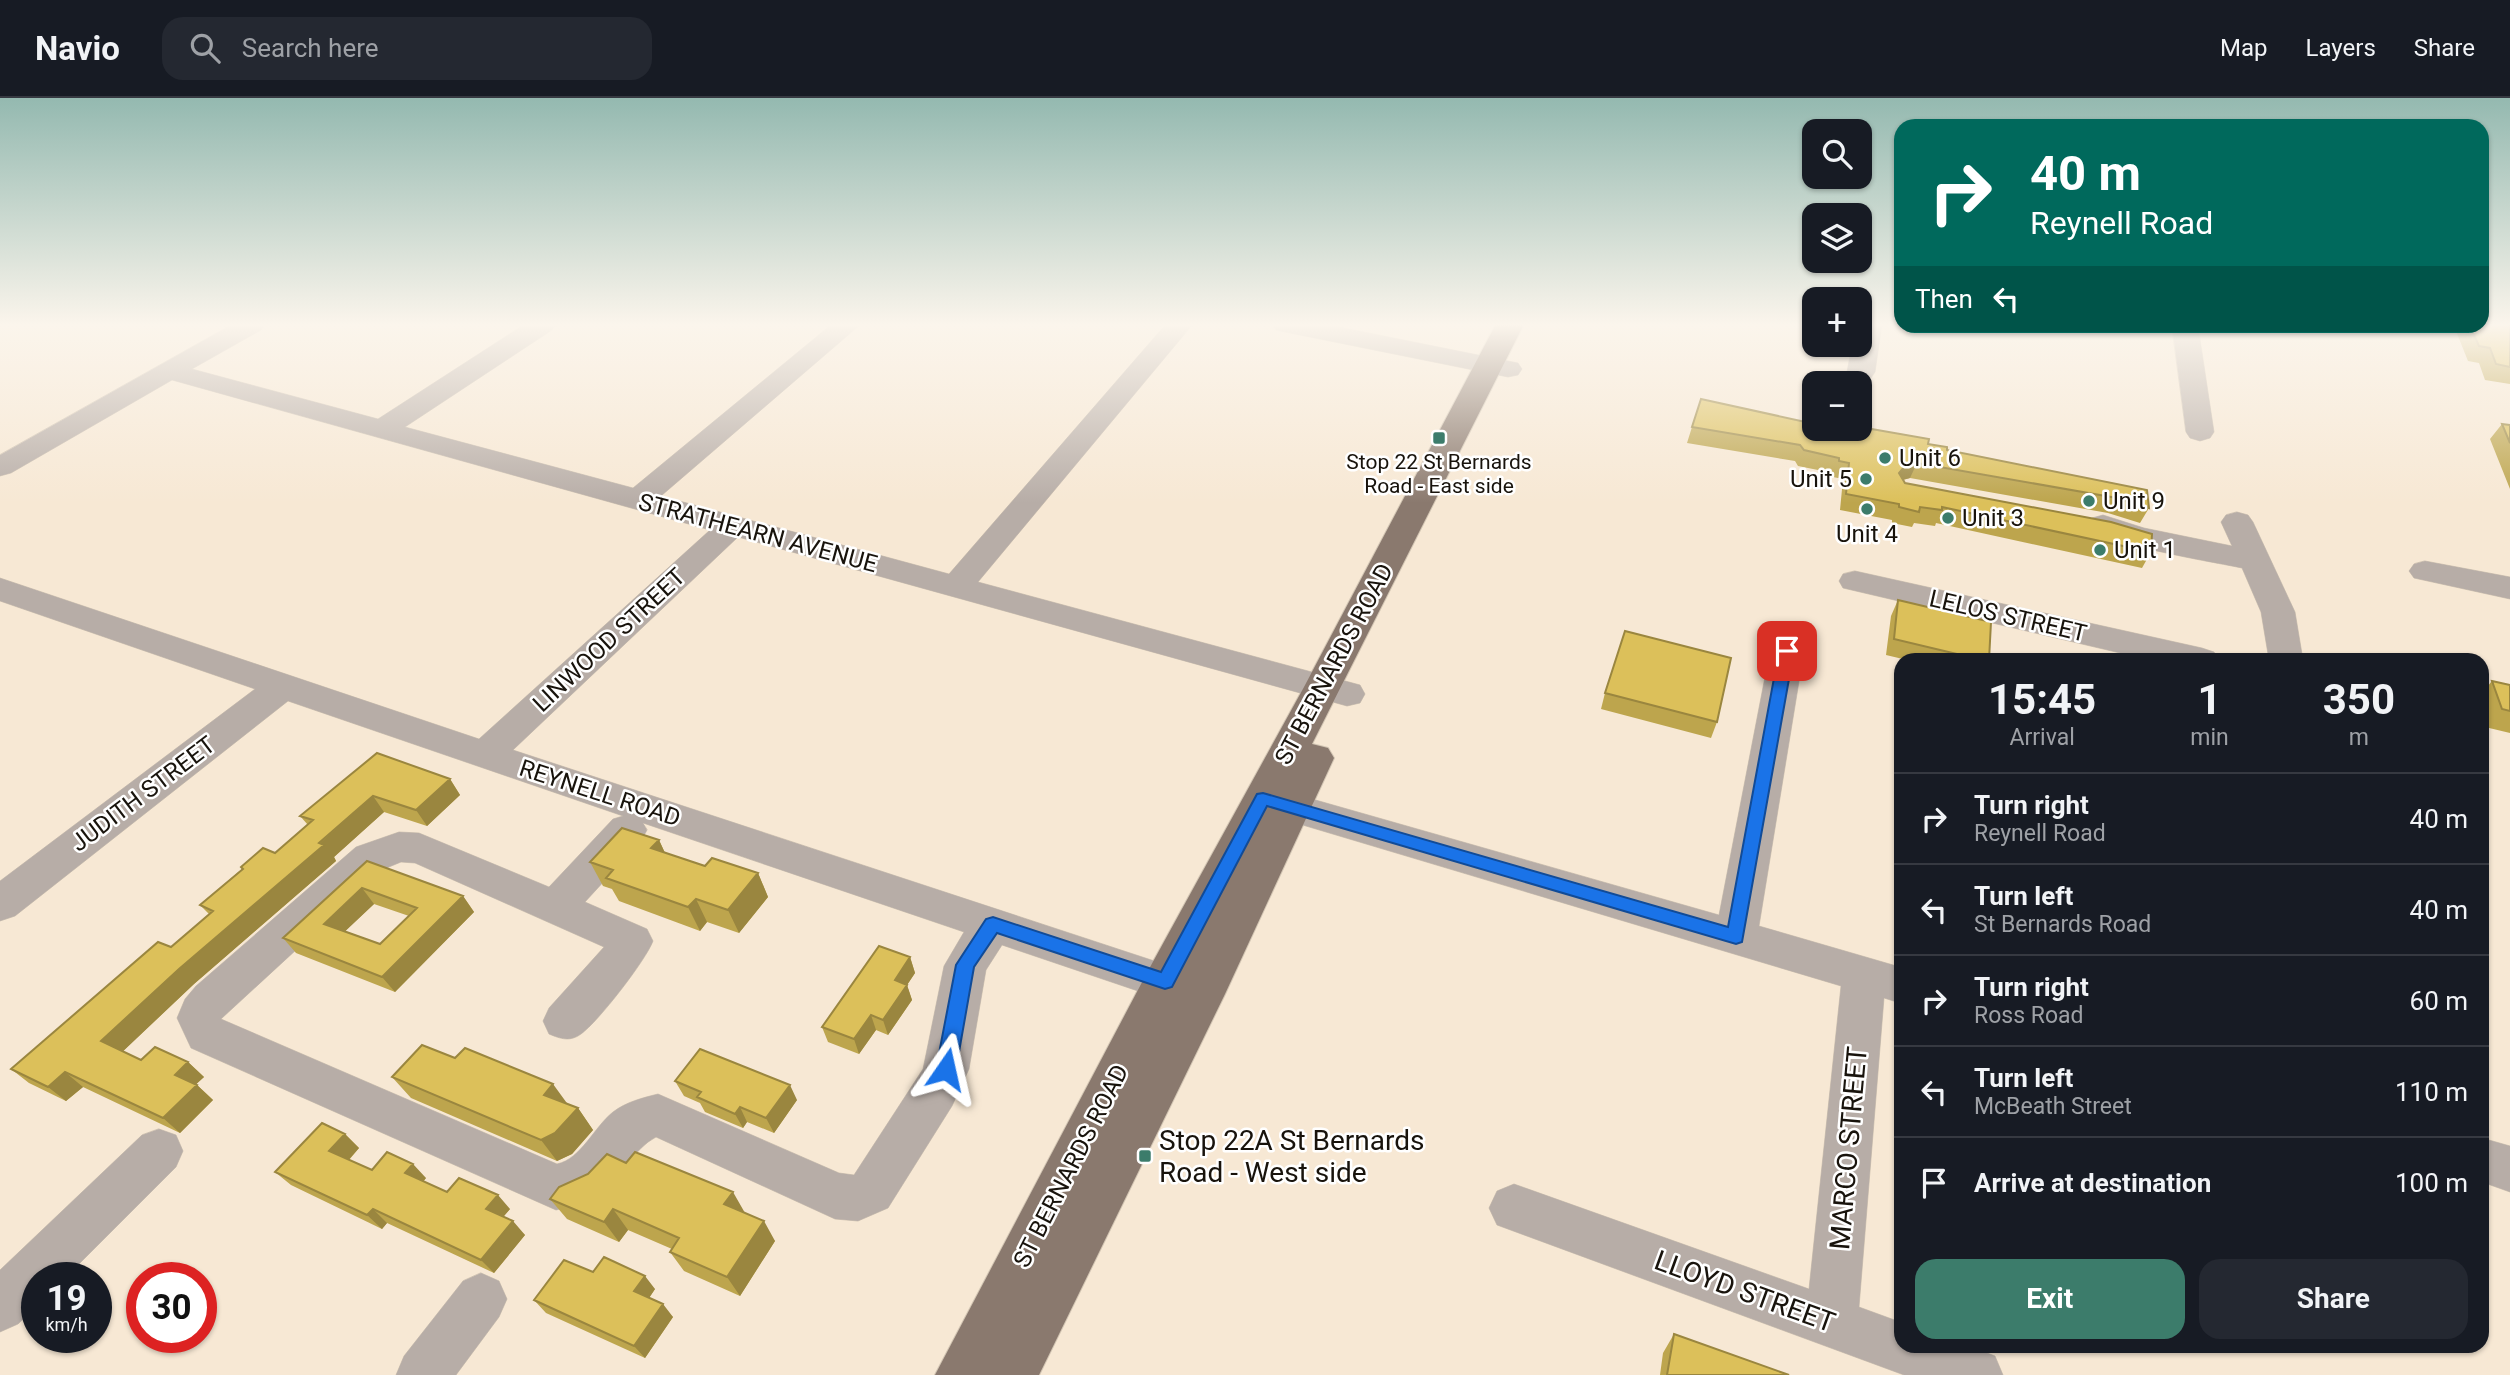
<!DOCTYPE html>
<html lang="en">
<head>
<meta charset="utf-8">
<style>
	:root { --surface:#171b24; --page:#242831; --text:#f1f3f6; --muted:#9ea1a6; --line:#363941; --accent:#3c7c6b }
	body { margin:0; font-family:Roboto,sans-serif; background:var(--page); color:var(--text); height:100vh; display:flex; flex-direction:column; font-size:26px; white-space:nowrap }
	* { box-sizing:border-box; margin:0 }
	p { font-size:23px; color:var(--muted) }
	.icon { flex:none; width:38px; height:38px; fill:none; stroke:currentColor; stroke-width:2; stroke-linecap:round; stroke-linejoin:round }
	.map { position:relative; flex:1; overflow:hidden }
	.panel { position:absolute; left:1894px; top:555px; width:595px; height:700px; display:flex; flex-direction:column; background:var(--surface); border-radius:21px; box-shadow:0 2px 5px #0004 }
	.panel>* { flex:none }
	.hud { position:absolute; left:1894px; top:21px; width:595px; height:214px; border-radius:21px; box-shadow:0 2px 5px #0004; background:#00695c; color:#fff; overflow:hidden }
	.controls { position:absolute; left:1802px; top:21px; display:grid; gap:14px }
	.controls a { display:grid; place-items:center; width:70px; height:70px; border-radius:14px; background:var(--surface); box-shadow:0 2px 5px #0004; font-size:35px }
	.speed { position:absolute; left:21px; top:1164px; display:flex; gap:14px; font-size:35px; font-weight:700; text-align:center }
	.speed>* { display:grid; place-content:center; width:91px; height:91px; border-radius:50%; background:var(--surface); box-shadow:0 2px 5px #0004; line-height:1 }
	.speed small { font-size:18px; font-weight:400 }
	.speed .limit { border:10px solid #d22; background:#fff; color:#111 }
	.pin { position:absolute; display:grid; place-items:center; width:60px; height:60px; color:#fff; margin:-30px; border-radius:14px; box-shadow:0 4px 10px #0006 }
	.me { position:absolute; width:77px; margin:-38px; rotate:11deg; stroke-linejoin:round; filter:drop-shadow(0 0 5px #0008) }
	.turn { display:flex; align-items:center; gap:24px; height:147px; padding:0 21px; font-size:32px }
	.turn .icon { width:91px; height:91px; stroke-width:2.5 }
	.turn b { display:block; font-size:49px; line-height:60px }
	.then { display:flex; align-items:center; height:66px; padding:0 21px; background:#0003; gap:14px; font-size:26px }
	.eta { display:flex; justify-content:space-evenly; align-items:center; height:119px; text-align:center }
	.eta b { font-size:42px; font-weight:700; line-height:49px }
	.action { display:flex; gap:14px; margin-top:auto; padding:14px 21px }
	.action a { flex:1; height:80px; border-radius:21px; background:var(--accent); color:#fff; font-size:28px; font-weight:700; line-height:80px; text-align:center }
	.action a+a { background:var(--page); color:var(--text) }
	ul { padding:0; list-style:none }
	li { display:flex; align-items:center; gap:21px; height:91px; padding:0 21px; border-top:2px solid var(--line) }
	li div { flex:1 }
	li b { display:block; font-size:26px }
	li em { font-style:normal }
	header { display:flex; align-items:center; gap:42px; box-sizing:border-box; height:98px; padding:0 35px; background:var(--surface); border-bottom:2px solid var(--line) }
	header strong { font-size:33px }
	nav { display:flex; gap:38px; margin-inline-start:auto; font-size:24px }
	.search { width:490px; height:63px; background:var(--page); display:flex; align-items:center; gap:18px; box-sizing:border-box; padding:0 24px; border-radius:21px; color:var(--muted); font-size:26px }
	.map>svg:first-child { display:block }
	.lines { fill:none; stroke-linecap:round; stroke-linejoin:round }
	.minor-casing { stroke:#d3c6b4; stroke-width:1 }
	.major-casing { stroke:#d3c6b4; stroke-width:2 }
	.minor { fill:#b7ada7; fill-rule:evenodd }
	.major { fill:#8a796e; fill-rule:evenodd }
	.wall { fill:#bda54d; fill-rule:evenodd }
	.shaded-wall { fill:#9a863f }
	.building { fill:#dcc05a; stroke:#9a863f; stroke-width:2; fill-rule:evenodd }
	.route { fill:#1a73e8; stroke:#114b97; stroke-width:2 }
	.poi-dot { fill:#3c7c6b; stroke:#fff; stroke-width:2.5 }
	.labels { text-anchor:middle; stroke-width:5; stroke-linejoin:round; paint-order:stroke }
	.far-poi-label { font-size:21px; fill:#18130c; stroke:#fff }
	.poi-label { font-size:24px; fill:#18130c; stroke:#fff; text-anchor:start }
	.street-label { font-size:24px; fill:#18130c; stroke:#fff }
	.near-poi-label { font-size:28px; fill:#18130c; stroke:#fff; text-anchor:start }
	.near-street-label { font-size:28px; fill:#18130c; stroke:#fff }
</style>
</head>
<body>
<header>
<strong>Navio</strong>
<div class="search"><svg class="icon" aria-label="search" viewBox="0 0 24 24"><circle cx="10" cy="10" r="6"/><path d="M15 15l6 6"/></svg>Search here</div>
<nav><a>Map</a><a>Layers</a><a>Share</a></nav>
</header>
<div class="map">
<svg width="2510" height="1277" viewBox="0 0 2510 1277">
	<rect width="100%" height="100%" fill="#f7e8d4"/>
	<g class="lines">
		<defs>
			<path id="minor" d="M233 226H265L261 232 192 271 378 321 525 226H556L552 232 405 329 633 390 832 226H861L661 398 949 476 1166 226H1193L978 484 1360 587 1365 596 1360 605 1347 608 738 439 513 652 1194 876 1209 881 1216 894 1209 907 1194 912 1002 847 986 872 969 971 952 1008 888 1110 858 1123 835 1121 656 1039C633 1051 623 1078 602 1094 589 1104 572 1108 556 1112L191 950 177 920 185 901 196 888 356 749 399 734 419 735 549 789 613 721 623 718 288 603 15 818 0 823V783L255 591 0 503V480L479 641 710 432 172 282 11 375 0 378V357ZM643 725 964 834 944 868 923 971 854 1077 839 1075 658 996C642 1000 626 1004 613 1014 594 1029 581 1061 557 1066L221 921 384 771 401 764 415 765 604 849 549 910 543 923 549 936C561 941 570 944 581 936 598 924 646 862 653 843L647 831 585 804 641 743 647 732Z
				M1272 226H1324L1508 263 1518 265 1522 271 1518 277 1508 279 1285 234 1276 232Z
				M1860 226H1882L1875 274 1871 280 1861 282 1851 280 1847 274 1852 247H1860Z
				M2172 228H2198L2214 334 2210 340 2200 343 2190 340 2186 334Z
				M2237 414 2248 417 2253 424 2295 514 2303 562H2269L2261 514 2242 470C2214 464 2100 446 2087 427L2092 420 2103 417 2144 430 2232 448 2221 424 2226 417Z
				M2425 463 2510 479V501L2414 480 2409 473 2414 466Z
				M1855 473 2202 550 2214 554 2219 562H2150L1843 490 1839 483 1843 476Z
				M1787 541 1799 545 1804 553 1759 828 1900 869V905L1884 900 1859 1209 1900 1224V1248H1969L1995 1258 2003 1277H1904L1497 1127 1489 1110 1497 1093 1514 1086 1809 1191 1841 888 1249 711 1244 701 1249 691 1263 687 1719 817 1770 553 1775 545Z
				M159 1031 176 1037 183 1053 176 1069 65 1180H37V1208L18 1226 0 1234V1172L142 1037Z
				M2482 1040 2510 1048V1094L2482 1084Z
				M481 1175 499 1183 507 1201 499 1219 456 1277H396L404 1258 463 1183Z"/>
			<path id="major" d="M1496 226H1524L1312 646 1328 650 1334 660 1225 896 1039 1277H935L1149 871 1304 589Z"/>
		</defs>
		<!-- minor casing -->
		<use href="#minor" class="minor-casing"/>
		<!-- major casing -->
		<use href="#major" class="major-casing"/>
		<!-- minor -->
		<use href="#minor" class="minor"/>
		<!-- major -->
		<use href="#major" class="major"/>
	</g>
	<!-- wall -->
	<path class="wall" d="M2510 226V286L2485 282 2479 265 2468 263 2454 228Z
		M1809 325 1928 346 1947 352 2147 392 2149 410 2140 425 2108 415 1910 380 1903 382 1905 385 2151 454 2142 470 1936 425 1935 428 1914 425 1912 429 1892 425V422L1840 412 1843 381 1833 379V375L1798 368 1795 363 1687 345 1692 329Z
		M2502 326 2510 327V391L2490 341Z
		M1898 502 1989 562H1907L1886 557 1891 518Z
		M2492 583 2510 587V635L2485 629 2482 620V595Z
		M1605 595 1717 624 1711 640 1601 611Z
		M377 655 450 681 460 697 427 728 384 714 334 759 336 763 194 886 123 953 141 962 188 964 204 979 196 986 213 1002 180 1035 83 989 66 1003 29 985 11 971 171 849 209 816 200 807 242 771 241 769 275 755 308 727 300 718Z
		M659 742 665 755 705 768 758 775 768 799 739 835 707 824 700 833 619 803 612 791 603 788 590 764Z
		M367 763 463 798 474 814 395 894 296 855 283 840ZM374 806 409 818 380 846 345 833Z
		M910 859 915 875 907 887 912 902 888 937 876 932 859 956 828 944 822 929Z
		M392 979 567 1006 578 1010 593 1032 572 1056 557 1063 411 1000Z
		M675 983 797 1002 774 1035 747 1024 743 1030 705 1014 700 1005 684 998Z
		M345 1036 359 1050 349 1062 372 1072 426 1080 423 1083 447 1094 510 1111 503 1119 525 1137 494 1175 387 1125 382 1131 291 1087 275 1074Z
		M550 1101 745 1115 775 1143 740 1198 684 1173 670 1154 672 1151 628 1132 619 1144 567 1121Z
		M593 1174 655 1191 649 1200 673 1219 645 1260 546 1215 534 1202Z
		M1674 1236 1789 1277H1660L1663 1255Z"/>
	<!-- shaded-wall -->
	<path class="shaded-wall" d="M1917 365 1910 380 1898 383 1899 375 1905 368Z
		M450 681 460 697 427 728 416 712Z
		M373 698 384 714 334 759 336 763 194 886 118 958 101 943 179 871Z
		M659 742 670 766 651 750Z
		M758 775 768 799 739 835 728 812Z
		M362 790 374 806 337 841 324 826Z
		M463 798 474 814 395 894 382 879Z
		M696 801 707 824 700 833 688 809Z
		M910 859 915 875 907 887 912 902 888 937 883 922 895 882Z
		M871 917 876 932 859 956 854 941Z
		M188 964 204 979 191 991 175 977Z
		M65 974 83 989 66 1003 48 989Z
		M553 986 569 1008 544 997Z
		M197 987 213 1002 180 1035 163 1020Z
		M790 987 797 1002 774 1035 766 1020Z
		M740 1009 747 1024 743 1030 735 1016Z
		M578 1010 593 1032 572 1056 557 1063 541 1042Z
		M345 1036 359 1050 344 1067 329 1053Z
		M413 1066 426 1080 419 1089 405 1075Z
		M733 1094 745 1115 724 1106Z
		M498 1097 510 1111 498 1125 486 1111Z
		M373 1111 387 1125 382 1131 367 1117Z
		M613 1111 628 1132 619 1144 604 1124Z
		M513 1123 525 1137 494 1175 481 1162Z
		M764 1123 775 1143 740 1198 727 1179Z
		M645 1178 655 1191 645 1206 634 1193Z
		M663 1206 673 1219 645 1260 634 1248Z"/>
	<!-- building -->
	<path class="building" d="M2482 226H2510V269L2496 266 2490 250 2479 248 2470 228H2482Z
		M1701 301 1810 325V322L1815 323V331H1860V329L1929 341 1928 346 1947 349V352L2147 392 2149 410 2117 400 1917 365 1905 368 1899 375 1905 385 2111 424 2152 436 2151 454 1942 409V412L1920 409 1919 414 1899 409V406L1846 396 1849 365 1839 363V360L1804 352 1800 347 1692 329Z
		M2502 326 2510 327V345Z
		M1898 502 1991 524 1989 562H1982L1894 541Z
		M1625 533 1731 560 1717 624 1605 595Z
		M2492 583 2510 587V613L2502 611Z
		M377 655 450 681 416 712 373 698 319 745 324 747 179 871 101 943 141 962 155 949 188 964 175 977 197 987 163 1020 65 974 48 989 11 971 158 844 171 849 213 813 200 807 243 771 241 769 263 750 275 755 313 722 300 718Z
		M622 730 659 742 651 750 705 768 712 760 758 775 728 812 696 801 688 809 606 780 613 772 590 764Z
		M367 763 463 798 382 879 283 840ZM362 790 417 810 380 846 324 826Z
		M879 848 910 859 895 882 907 887 883 922 871 917 854 941 822 929Z
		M422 947 455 960 465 950 553 986 544 997 578 1010 555 1035 541 1042 392 979Z
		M700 951 790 987 766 1020 740 1009 735 1016 697 999 701 994 675 983Z
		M322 1025 345 1036 329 1053 372 1072 387 1054 413 1066 405 1075 447 1094 459 1080 498 1097 486 1111 513 1123 481 1162 373 1111 367 1117 275 1074Z
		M635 1054 733 1094 724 1106 764 1123 727 1179 670 1154 679 1140 613 1111 604 1124 550 1101 559 1089 588 1076 607 1056 626 1065Z
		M604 1159 645 1178 634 1193 663 1206 634 1248 534 1202 564 1162 593 1174Z
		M1674 1236 1789 1277H1667Z"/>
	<!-- sky -->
	<linearGradient id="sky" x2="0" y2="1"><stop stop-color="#94b9b0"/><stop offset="0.56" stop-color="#fbf5ec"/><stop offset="1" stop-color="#fbf5ec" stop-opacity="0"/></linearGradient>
	<rect width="2510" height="405" fill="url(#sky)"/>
	<!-- route -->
	<path class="route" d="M1787 548 1794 553 1742 844 1736 846 1267 708 1172 889 1165 891 997 835 974 869 956 971 953 977 946 980 939 977 936 971 956 867 986 821 993 819 1161 874 1257 696 1263 695 1728 829 1779 553Z"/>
	<!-- markers -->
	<g class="poi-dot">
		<rect x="1432" y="333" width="14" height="14" rx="3.5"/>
		<circle cx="1885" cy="360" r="7"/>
		<circle cx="1866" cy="381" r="7"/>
		<circle cx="2089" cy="403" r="7"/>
		<circle cx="1867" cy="411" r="7"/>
		<circle cx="1948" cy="420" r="7"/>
		<circle cx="2100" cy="452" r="7"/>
		<rect x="1138" y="1051" width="14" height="14" rx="3.5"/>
	</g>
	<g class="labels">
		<!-- far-poi labels -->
		<g class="far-poi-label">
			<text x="1439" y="371">Stop 22 St Bernards<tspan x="1439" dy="24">Road - East side</tspan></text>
		</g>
		<!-- poi labels -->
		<g class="poi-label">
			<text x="1899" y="368">Unit 6</text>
			<text x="1852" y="389" text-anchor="end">Unit 5</text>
			<text x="2103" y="411">Unit 9</text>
			<text x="1962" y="428">Unit 3</text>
			<text x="1867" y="444" text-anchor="middle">Unit 4</text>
			<text x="2114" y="460">Unit 1</text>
		</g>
		<!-- street labels -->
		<g class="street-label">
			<text transform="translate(758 435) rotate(15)" y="8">STRATHEARN AVENUE</text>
			<text transform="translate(2008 518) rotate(13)" y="8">LELOS STREET</text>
			<text transform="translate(609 542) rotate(-43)" y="8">LINWOOD STREET</text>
			<text transform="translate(1334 566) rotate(-62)" y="8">ST BERNARDS ROAD</text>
			<text transform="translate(600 695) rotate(18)" y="8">REYNELL ROAD</text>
			<text transform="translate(143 696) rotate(-37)" y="8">JUDITH STREET</text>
			<text transform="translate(1071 1068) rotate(-63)" y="8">ST BERNARDS ROAD</text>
		</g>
		<!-- near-poi labels -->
		<g class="near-poi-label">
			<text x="1159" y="1052">Stop 22A St Bernards<tspan x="1159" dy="32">Road - West side</tspan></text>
		</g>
		<!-- near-street labels -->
		<g class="near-street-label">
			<text transform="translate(1848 1050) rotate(-85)" y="10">MARCO STREET</text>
			<text transform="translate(1745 1193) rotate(20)" y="10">LLOYD STREET</text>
		</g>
	</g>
</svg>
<div class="controls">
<a><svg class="icon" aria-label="search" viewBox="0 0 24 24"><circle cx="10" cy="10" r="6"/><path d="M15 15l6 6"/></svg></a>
<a><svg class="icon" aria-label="layers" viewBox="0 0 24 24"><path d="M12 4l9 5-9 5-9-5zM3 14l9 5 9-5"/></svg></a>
<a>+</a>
<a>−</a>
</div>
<div class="speed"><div>19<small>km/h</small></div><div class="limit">30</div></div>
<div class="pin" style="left:1787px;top:553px;background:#d93025"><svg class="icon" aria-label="arrive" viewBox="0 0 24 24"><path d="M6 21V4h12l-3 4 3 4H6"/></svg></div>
<svg class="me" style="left:946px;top:971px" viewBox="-20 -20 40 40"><path d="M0-17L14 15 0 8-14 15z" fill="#1a73e8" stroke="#fff" stroke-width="4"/></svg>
<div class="hud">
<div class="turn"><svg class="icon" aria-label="right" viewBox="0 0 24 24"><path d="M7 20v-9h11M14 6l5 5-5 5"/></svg><div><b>40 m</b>Reynell Road</div></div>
<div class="then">Then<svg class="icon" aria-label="left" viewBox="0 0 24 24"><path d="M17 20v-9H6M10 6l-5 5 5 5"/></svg></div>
</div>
<section class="panel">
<div class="eta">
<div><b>15:45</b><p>Arrival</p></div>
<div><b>1</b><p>min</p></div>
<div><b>350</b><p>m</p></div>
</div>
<ul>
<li><svg class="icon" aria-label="right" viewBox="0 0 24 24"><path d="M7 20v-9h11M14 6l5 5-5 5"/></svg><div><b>Turn right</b><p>Reynell Road</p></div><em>40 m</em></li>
<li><svg class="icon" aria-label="left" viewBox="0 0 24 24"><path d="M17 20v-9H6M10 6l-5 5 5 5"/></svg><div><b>Turn left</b><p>St Bernards Road</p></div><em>40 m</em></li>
<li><svg class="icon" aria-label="right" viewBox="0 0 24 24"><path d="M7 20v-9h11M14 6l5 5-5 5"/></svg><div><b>Turn right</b><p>Ross Road</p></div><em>60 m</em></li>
<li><svg class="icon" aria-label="left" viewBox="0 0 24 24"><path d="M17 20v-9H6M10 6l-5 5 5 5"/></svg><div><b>Turn left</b><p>McBeath Street</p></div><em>110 m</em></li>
<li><svg class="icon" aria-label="arrive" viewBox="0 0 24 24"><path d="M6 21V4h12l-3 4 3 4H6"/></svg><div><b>Arrive at destination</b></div><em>100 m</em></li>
</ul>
<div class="action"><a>Exit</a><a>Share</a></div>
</section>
</div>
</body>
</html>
